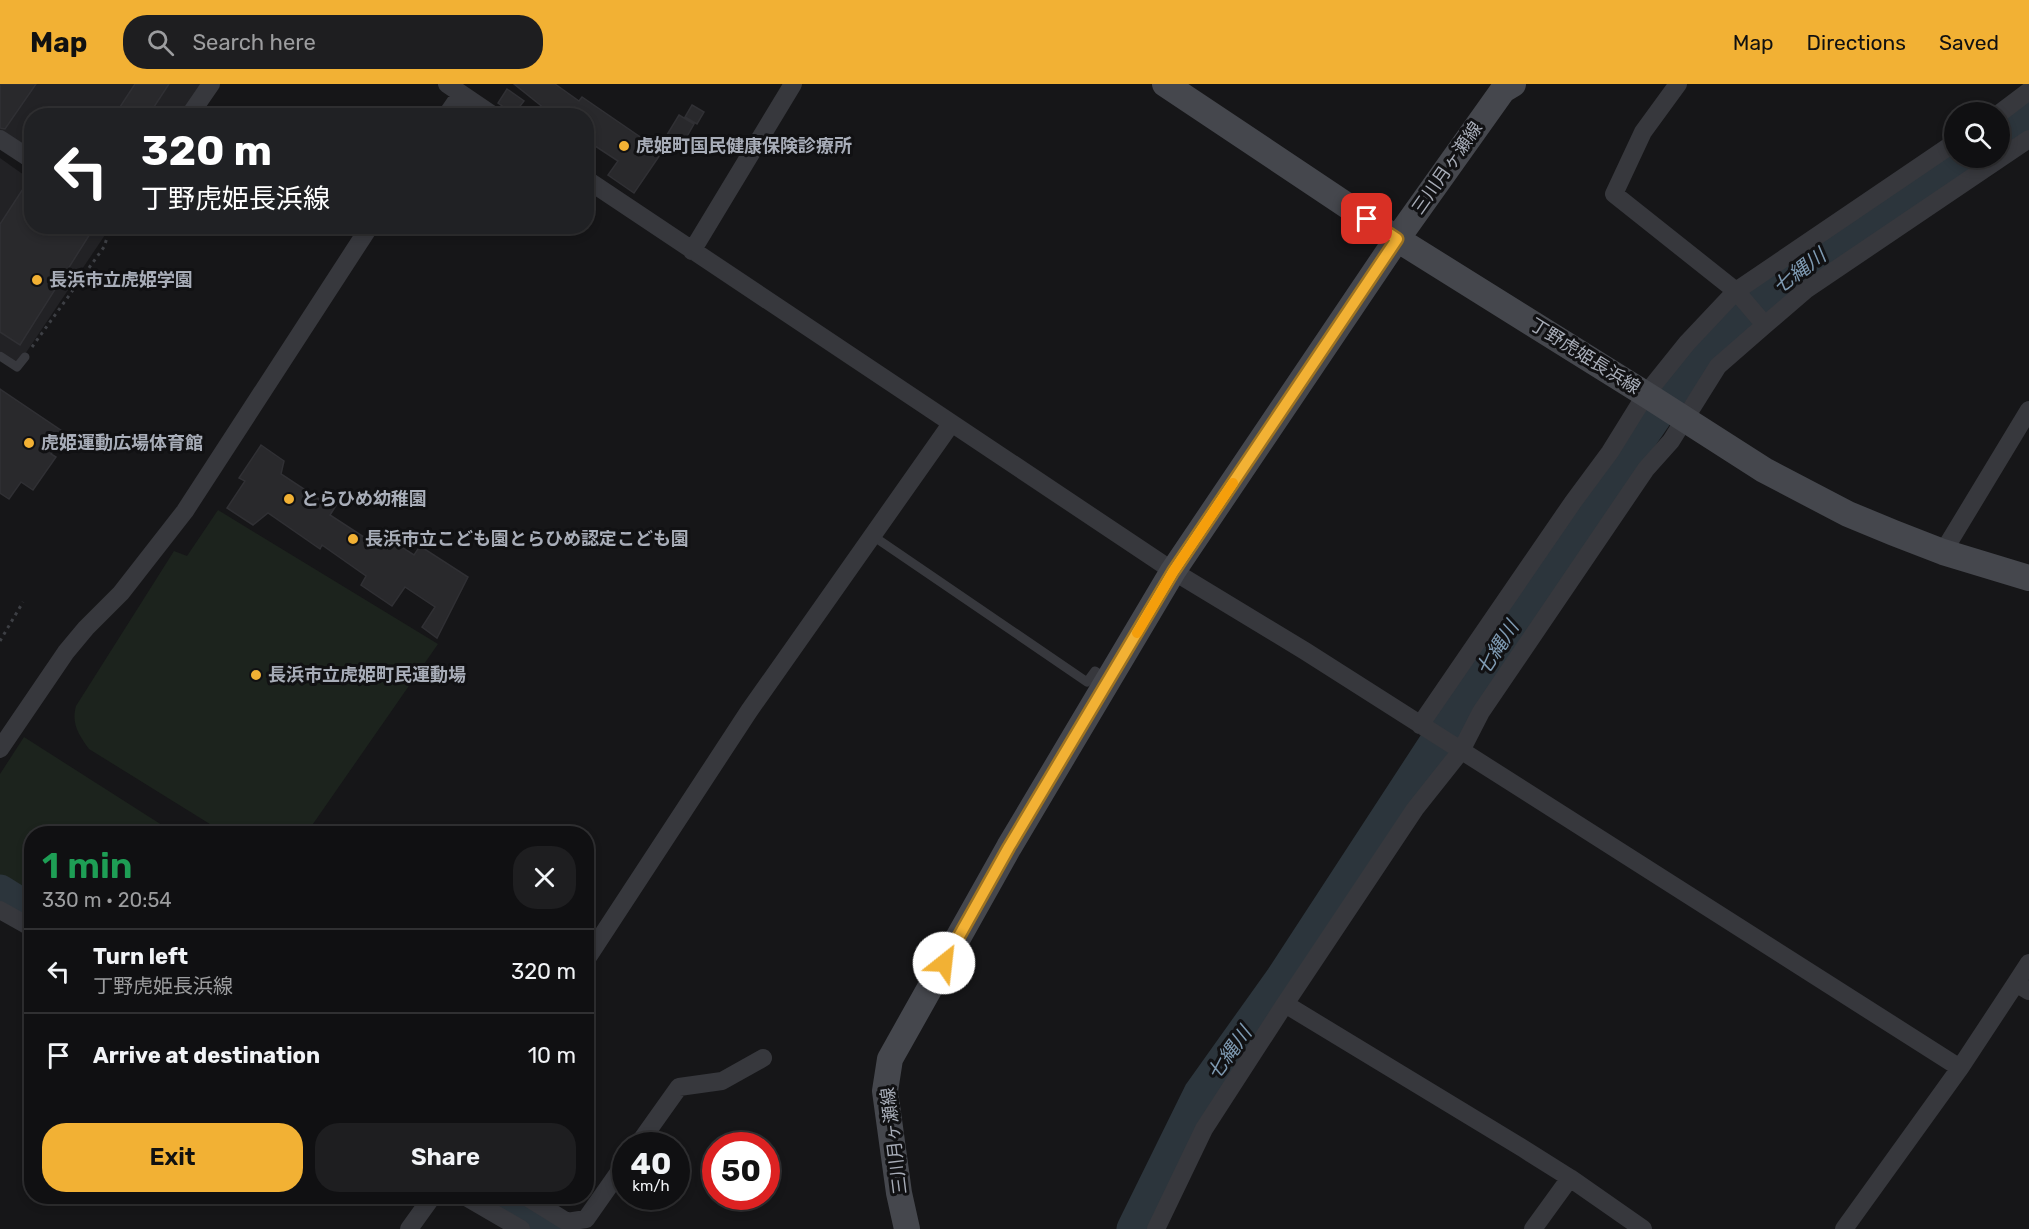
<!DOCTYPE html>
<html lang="en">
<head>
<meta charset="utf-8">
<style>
	:root { --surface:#101012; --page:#1e1e20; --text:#f1f3f6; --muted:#9c9d9f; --line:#303032; --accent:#f2b134 }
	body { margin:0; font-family:Rubik,"Noto Sans JP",sans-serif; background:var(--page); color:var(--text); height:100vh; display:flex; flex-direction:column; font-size:22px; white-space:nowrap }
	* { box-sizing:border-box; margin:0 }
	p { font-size:20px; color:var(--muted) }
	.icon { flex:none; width:33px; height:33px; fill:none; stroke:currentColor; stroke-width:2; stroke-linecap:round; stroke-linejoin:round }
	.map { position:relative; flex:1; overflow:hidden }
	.details { position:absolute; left:24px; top:742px; width:570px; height:378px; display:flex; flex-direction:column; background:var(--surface); border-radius:24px; box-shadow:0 3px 9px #0003,0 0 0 2px var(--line) }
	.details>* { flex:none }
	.banner { position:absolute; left:24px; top:24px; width:570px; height:126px; border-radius:24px; box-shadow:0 3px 9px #0003,0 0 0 2px var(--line); background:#202124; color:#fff; overflow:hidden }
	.tools { position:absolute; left:1944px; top:18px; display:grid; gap:12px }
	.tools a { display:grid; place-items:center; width:66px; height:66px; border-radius:50%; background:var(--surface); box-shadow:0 3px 9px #0003,0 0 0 2px var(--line); font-size:30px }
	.speed { position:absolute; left:612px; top:1048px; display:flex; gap:12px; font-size:30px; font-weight:700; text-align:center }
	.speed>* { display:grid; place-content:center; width:78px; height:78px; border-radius:50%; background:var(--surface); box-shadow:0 3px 9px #0003,0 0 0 2px var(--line); line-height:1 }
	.speed small { font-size:15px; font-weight:400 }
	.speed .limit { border:9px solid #d22; background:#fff; color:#111 }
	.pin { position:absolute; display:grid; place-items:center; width:51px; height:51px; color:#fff; margin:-26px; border-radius:12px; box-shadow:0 3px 9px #0006 }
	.me { position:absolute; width:66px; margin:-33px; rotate:29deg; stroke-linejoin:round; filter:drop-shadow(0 0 4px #0008) }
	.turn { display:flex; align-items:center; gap:21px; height:126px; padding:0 18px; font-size:27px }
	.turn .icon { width:78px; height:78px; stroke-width:2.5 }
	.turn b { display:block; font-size:42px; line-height:51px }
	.round { display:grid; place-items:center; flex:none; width:63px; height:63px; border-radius:24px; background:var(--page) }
	.overview { display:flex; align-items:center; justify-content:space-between; height:102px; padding:0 18px }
	h1 { font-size:36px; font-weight:600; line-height:45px; color:#1e9e55 }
	.primary-button { display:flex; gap:12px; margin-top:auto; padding:12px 18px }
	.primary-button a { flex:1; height:69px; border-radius:24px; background:var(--accent); color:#111; font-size:24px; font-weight:600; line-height:69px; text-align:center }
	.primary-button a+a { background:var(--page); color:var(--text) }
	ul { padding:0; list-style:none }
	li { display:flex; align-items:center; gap:18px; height:84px; padding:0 18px; border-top:2px solid var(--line) }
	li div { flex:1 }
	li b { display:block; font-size:22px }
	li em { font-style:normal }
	header { display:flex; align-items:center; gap:36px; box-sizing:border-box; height:84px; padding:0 30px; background:var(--accent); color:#111 }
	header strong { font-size:28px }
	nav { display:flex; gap:33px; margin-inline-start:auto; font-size:21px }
	.search { width:420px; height:54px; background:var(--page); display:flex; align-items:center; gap:15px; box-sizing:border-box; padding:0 21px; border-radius:24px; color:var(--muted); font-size:22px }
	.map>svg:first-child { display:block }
	.built { fill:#222225 }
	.green { fill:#1c231d }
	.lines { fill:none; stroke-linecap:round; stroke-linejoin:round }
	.river { stroke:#2c353c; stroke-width:33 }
	.building { fill:#29292c; stroke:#303034; stroke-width:1.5 }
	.path { stroke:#3d3f44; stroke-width:3; stroke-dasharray:3 4.5; stroke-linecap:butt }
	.service { stroke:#37383d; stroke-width:9 }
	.minor { stroke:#37383d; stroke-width:18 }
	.secondary { stroke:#45474d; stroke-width:26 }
	.route-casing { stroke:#9d7322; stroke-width:15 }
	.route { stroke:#f2b134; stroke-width:10 }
	.slow { stroke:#f59e0b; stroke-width:10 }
	.poi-dot { fill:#f2b134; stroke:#111113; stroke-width:2 }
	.labels { text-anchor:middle; stroke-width:6; stroke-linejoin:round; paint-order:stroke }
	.poi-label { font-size:18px; font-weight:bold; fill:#a8adb8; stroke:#111113; text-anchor:start }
	.street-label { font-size:18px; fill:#a8adb8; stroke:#111113 }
	.water-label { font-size:20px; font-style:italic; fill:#7f9bb3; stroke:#111113 }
</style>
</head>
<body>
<header>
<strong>Map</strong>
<div class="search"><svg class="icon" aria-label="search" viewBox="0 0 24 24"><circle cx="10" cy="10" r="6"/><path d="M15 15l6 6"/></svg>Search here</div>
<nav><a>Map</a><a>Directions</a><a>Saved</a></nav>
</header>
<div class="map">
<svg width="2029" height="1145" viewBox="0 0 2029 1145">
	<rect width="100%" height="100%" fill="#161618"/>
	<!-- built -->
	<path class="built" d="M0 0H205L184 31 32 32 31 71 0 51Z
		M0 74 31 96 32 142 99 143 107 148 19 279 0 267Z"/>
	<!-- green -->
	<path class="green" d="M218 426 438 560 306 750H226L89 665C79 651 71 640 76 622L174 467 187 472Z
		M24 653 176 750H32L31 817 0 797V690Z"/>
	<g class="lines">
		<!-- river -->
		<path class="river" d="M2000 50 2029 28
			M0 807 32 827
			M505 1113 560 1145
			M1133 1145 1200 1009 1282 894 1511 543 1688 285 1722 250 1786 193 1964 74"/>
	</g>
	<!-- building -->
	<path class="building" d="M0 0H36L5 45 0 44Z
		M135 0H169L148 32H114Z
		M514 0H555L579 17 582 13 662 68 634 109 608 91 618 77 586 56V32H554Z
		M507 5 524 17 514 30 498 19Z
		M692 21 704 28 697 40 685 33Z
		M679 31 694 40 678 68 662 59Z
		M32 91V142H95L20 261 0 248V140Z
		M0 305 65 349 51 370 56 373 33 406 21 398 9 415 0 409Z
		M261 361 284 377 281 390 322 417 327 409 339 417 330 431 376 461 383 451 414 471 420 462 468 493 437 554 422 543 435 523 405 503 392 522 361 501 366 492 322 461 320 465 268 429 253 441 227 424 245 397 239 394Z"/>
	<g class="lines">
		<!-- path -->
		<path class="path" d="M32 263 104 163 111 142
			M0 557 23 518"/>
		<!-- service -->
		<path class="service" d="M0 272 17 283 25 273
			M873 452 1087 598 1095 587 1106 595"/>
		<!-- minor -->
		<path class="minor" d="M447 0 494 32
			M1678 0 1643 48 1614 110 1736 207 1765 241
			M2000 29 2029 7
			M189 32 211 0
			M446 32 461 10
			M0 55 32 76
			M586 95 1173 487 1305 567 1960 984 2016 899
			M692 167 793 0
			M1943 468 2029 326
			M1420 641 1573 418 1610 368 1646 310 1687 259 1736 207 1954 59
			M0 665 66 568 86 544 121 509 185 427 370 142
			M0 826 32 844
			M586 876 749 627 951 340
			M2029 879 2016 899 2029 907
			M637 1062 679 1003 722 997 763 974
			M1570 1094 1524 1065 1285 920 1415 725 1461 667 1481 628 1646 385 1671 357 1718 282 1765 241 1807 205 2029 55
			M466 1113 521 1145
			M527 1113 567 1138 586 1135 626 1078
			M409 1145 432 1113
			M1156 1145 1204 1045 1285 920
			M1533 1145 1570 1094 1643 1145
			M1844 1145 1960 984"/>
		<!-- secondary -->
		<path class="secondary" d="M1165 0 1397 155 1650 313 1764 386 1848 430 1894 449 1943 468 2029 494
			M907 1145 899 1109 885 1007 890 975 1009 763 1173 487 1397 155 1503 6 1513 0"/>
	</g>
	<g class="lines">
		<defs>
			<path id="route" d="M944 879 1009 763 1173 488 1397 155 1367 135"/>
		</defs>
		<!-- route casing -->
		<use href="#route" class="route-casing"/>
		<!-- route -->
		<use href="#route" class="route"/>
		<!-- slow -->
		<path class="slow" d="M1137 549 1173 488 1233 399"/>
	</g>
	<!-- markers -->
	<g class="poi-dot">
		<circle cx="624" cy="62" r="6"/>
		<circle cx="37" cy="196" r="6"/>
		<circle cx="29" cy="359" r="6"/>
		<circle cx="289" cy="415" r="6"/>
		<circle cx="353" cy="455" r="6"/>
		<circle cx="256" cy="591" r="6"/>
	</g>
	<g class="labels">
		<!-- poi labels -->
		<g class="poi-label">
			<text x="636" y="68">虎姫町国民健康保険診療所</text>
			<text x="49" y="202">長浜市立虎姫学園</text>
			<text x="41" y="365">虎姫運動広場体育館</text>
			<text x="301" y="421">とらひめ幼稚園</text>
			<text x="365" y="461">長浜市立こども園とらひめ認定こども園</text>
			<text x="268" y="597">長浜市立虎姫町民運動場</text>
		</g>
		<!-- street labels -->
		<g class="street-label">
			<text transform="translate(1447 84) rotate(-55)" y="6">三川月ヶ瀬線</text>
			<text transform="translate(1585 272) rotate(32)" y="6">丁野虎姫長浜線</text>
			<text transform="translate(894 1057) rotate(-97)" y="6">三川月ヶ瀬線</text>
		</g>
		<!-- water labels -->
		<g class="water-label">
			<text transform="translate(1799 187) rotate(-37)" y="7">七縄川</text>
			<text transform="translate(1497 564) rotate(-57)" y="7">七縄川</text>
			<text transform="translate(1229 969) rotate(-54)" y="7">七縄川</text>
		</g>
	</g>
</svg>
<div class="tools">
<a><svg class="icon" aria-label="search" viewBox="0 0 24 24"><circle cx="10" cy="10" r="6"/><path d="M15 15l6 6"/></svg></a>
</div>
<div class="speed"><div>40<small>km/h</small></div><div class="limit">50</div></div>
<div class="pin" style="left:1367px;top:135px;background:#d93025"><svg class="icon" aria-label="arrive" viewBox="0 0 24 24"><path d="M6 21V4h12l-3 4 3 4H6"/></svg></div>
<svg class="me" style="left:944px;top:879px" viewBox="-20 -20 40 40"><circle r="19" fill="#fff"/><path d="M0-13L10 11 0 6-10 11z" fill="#f2b134"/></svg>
<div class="banner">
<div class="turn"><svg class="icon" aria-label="left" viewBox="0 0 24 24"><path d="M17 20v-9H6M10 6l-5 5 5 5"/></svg><div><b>320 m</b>丁野虎姫長浜線</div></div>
</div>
<section class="details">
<div class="overview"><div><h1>1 min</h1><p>330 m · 20:54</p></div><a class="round"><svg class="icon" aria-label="close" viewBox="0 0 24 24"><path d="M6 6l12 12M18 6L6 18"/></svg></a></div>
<ul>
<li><svg class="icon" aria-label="left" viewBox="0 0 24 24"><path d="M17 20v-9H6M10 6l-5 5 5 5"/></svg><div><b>Turn left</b><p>丁野虎姫長浜線</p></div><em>320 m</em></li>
<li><svg class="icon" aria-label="arrive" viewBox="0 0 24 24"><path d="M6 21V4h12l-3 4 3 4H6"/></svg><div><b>Arrive at destination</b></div><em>10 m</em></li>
</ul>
<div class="primary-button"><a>Exit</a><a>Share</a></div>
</section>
</div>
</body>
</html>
